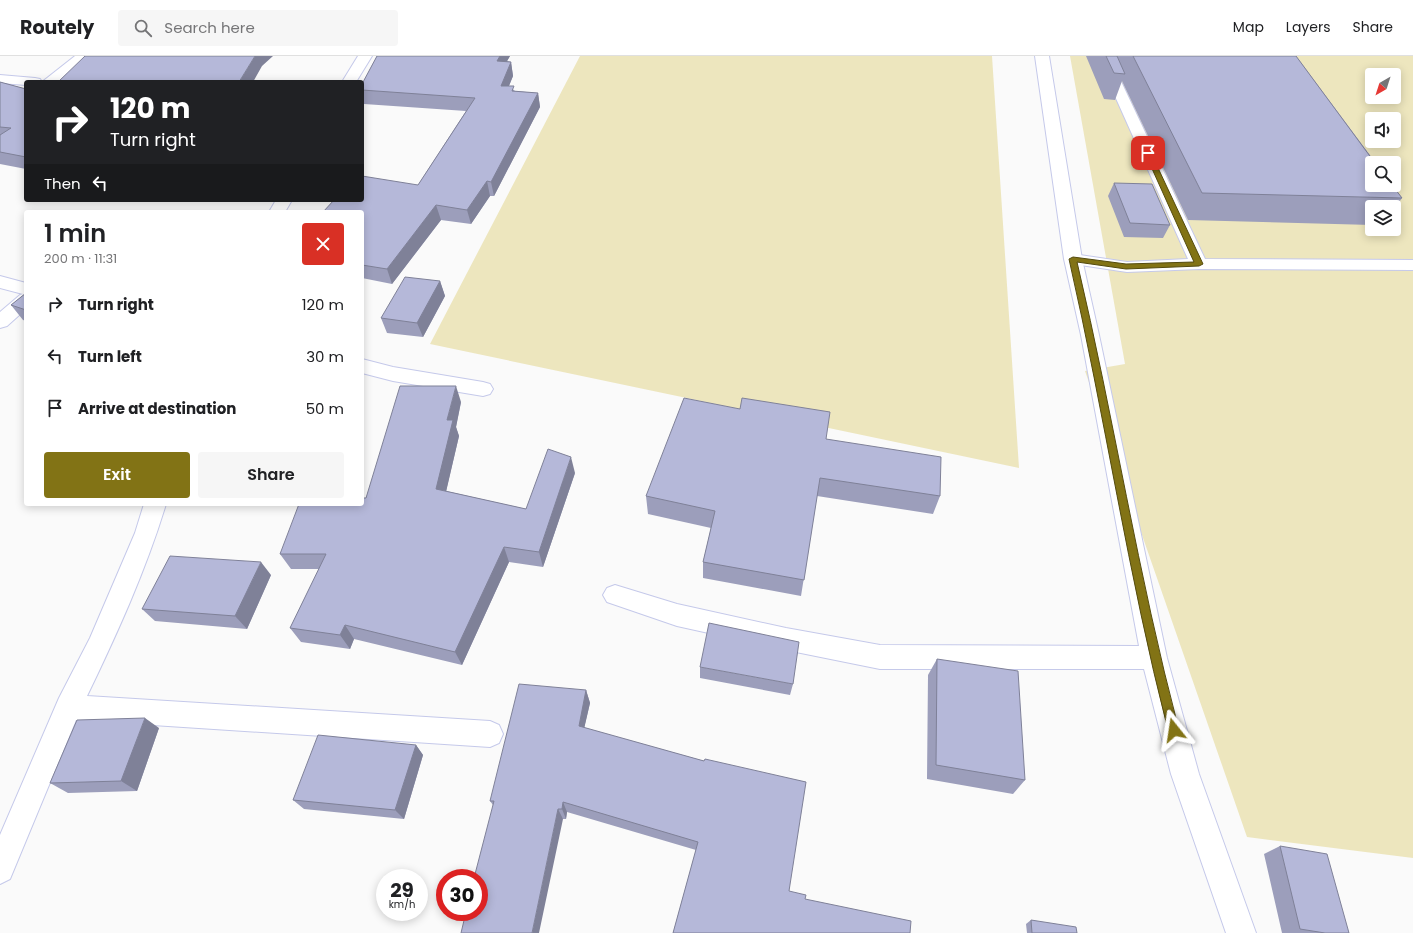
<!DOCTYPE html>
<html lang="en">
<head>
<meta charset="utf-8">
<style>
	:root { --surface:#fff; --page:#f6f6f6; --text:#202124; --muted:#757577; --line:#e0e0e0; --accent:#827315 }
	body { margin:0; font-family:Poppins,sans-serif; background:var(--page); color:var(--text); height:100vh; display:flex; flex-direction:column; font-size:15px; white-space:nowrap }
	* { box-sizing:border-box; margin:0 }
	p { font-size:13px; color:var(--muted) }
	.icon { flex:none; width:22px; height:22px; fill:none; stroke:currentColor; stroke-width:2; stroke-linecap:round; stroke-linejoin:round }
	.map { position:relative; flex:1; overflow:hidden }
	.drawer { position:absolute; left:24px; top:154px; width:340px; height:296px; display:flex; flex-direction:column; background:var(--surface); border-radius:4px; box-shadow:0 2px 10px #0003 }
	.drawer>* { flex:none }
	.hud { position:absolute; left:24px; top:24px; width:340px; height:122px; border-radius:4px; box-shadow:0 2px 10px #0003; background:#202124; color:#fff; overflow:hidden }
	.needle { width:26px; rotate:219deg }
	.controls { position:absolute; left:1365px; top:12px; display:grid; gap:8px }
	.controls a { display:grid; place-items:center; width:36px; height:36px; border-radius:4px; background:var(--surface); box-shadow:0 2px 10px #0003; font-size:20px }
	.speed { position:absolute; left:376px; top:813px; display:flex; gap:8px; font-size:20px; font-weight:700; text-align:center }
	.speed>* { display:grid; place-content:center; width:52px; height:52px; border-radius:50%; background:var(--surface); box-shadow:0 2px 10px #0003; line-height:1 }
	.speed small { font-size:10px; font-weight:400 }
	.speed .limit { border:6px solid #d22; background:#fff; color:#111 }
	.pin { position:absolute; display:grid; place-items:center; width:34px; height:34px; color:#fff; margin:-17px; border-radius:8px; box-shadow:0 2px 6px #0006 }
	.me { position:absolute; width:44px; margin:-22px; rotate:345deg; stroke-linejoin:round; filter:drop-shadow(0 0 3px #0008) }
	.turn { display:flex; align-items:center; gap:14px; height:84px; padding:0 20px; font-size:18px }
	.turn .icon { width:52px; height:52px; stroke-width:2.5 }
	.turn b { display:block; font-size:28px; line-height:34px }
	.then { display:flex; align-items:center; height:38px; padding:0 20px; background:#0003; gap:8px; font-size:15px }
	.round { display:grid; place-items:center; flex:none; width:42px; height:42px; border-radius:4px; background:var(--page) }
	.summary { display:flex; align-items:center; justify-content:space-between; height:68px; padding:0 20px }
	h1 { font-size:24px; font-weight:600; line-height:30px }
	.cta { display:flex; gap:8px; margin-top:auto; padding:8px 20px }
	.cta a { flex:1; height:46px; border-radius:4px; background:var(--accent); color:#fff; font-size:16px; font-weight:600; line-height:46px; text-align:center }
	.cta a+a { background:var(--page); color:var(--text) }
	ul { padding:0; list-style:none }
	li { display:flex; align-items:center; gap:12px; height:52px; padding:0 20px }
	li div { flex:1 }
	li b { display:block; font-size:15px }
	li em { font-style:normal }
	header { display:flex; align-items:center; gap:24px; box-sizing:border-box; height:56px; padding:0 20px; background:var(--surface); border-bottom:1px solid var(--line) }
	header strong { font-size:19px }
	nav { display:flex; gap:22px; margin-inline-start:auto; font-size:14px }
	.search { width:280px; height:36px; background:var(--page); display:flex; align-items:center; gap:10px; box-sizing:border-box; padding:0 14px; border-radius:4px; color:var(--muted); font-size:15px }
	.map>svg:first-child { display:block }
	.green { fill:#ede6be; fill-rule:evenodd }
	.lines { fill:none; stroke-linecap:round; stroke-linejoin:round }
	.lane-casing { stroke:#c5c9ea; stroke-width:2 }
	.street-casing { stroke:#c5c9ea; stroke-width:2 }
	.lane { fill:#fff; fill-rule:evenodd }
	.street { fill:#fff; fill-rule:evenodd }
	.wall { fill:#9c9ebb }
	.shaded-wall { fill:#7f8198 }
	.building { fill:#b5b8d9; stroke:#7f8198 }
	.route { fill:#827315; stroke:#544b0e }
</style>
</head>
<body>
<header>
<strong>Routely</strong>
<div class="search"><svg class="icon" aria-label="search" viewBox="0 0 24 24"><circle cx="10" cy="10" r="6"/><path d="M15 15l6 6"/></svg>Search here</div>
<nav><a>Map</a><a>Layers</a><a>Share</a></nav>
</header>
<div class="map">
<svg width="1413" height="877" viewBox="0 0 1413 877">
	<rect width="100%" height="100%" fill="#fafafa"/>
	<!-- green -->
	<path class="green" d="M580 0H992L1019 412 430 288Z
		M1070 0H1413V802L1247 781 1085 315 1125 308ZM1372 19H1394V41H1372ZM1372 63H1394V85H1372ZM1372 107H1394V129H1372ZM1372 151H1394V173H1372Z"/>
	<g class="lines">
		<defs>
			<path id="lane" d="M1097 0H1109L1205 203 1413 204V214L1199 213 1127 216 1067 207 1065 203 1067 199 1073 198 1127 206 1188 203Z
				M362 303 393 311 483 326 490 328 493 333 490 338 483 340 393 325 362 317Z"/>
			<path id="street" d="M75 0H91L58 26H42Z
				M358 0H372L356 26H342Z
				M1035 0H1049L1082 203 1099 279 1167 602 1199 718 1256 877H1226L1171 718 1144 613H880L786 594 677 570 607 546 603 539 607 532 615 529 677 548 786 572 880 589 1139 590 1081 279 1064 203Z
				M0 19 35 22 40 23 42 26H26V29L0 27Z
				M276 144H292L285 156H269Z
				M0 220 26 227V253L7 270 0 272V256L20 239 23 238 0 232Z
				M144 448H166C146 514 117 578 87 640L490 665 499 669 503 678 499 687 490 691 76 664 10 823 0 828V779L59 642 90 582 135 477Z"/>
		</defs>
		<!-- lane casing -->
		<use href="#lane" class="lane-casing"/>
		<!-- street casing -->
		<use href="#street" class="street-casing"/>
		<!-- lane -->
		<use href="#lane" class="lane"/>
		<!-- street -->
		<use href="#street" class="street"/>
	</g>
	<!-- wall -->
	<path class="wall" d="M377 0H510L507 5 511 6 513 20 509 30 515 35 538 37 540 51 494 140H490L471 168 441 164 392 228 362 222V156L418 129 466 55 364 48 362 43V28Z
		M1086 0H1296L1402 142 1394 153V151H1372V169L1188 164 1122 25 1115 44 1104 43Z
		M0 26 26 33V113L0 108Z
		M1114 127 1170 169 1163 182 1124 181 1108 140Z
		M440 225 445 240 423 281 387 277 381 262Z
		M26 237V265L23 264 11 249Z
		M461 346 456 371 459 380 446 435 526 453 575 417 543 511 509 506 462 609 354 583 350 593 301 586 290 572 319 513H291L280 498 366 442Z
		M826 383 940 440 933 458 817 440 801 540 703 522V506L711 472 648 458 646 440Z
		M271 519 247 573 155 565 142 553Z
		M937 603 1025 724 1013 738 927 723 928 619Z
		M700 611 793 628 790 639 700 622Z
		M586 634 590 647 584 672 704 705 806 726 673 877 696 794 567 756 566 763H563L493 749 490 745Z
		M159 672 137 735 68 737 50 727Z
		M416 689 423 699 404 763 304 753 293 744Z
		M1280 790 1349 877H1282L1264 798Z
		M1031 864 1077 877H1027L1026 868Z"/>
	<!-- shaded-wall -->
	<path class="shaded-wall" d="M255 0H273L262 10 253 26H239Z
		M500 0H510L499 19 497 5Z
		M511 6 513 20 503 44 501 30Z
		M538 37 540 51 494 140 491 126Z
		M487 125 490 140 471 168 467 154Z
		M436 149 441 164 392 228 387 213Z
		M440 225 445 240 423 281 417 267Z
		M456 330 461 346 456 371 459 380 443 449 436 433 447 364Z
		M571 401 575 417 543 511 539 496Z
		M504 491 509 506 462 609 455 596Z
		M261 506 271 519 247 573 235 560Z
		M345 569 354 583 350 593 340 579Z
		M586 634 590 647 582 682 579 670Z
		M145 662 159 672 137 735 121 725Z
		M416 689 423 699 404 763 395 754Z
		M563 746 567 756 566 763 562 753Z
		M558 753 563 763 539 877H532Z"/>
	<!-- building -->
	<path class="building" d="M85 0H255L239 26H58Z
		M377 0H500L497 5 511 6 501 30H514L512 35 538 37 491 126 487 125 467 154 436 149 387 213 362 209V156H323L334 144H362V120L418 129 475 42 362 34V28Z
		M1106 0H1117L1125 18 1114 17Z
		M1133 0H1296L1375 107H1372V129H1392L1402 142 1202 137Z
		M0 26 26 33V101L0 96V79L11 72 0 71Z
		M1114 127 1152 128 1170 169 1130 167Z
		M405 221 440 225 417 267 381 262Z
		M26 237V254L11 249Z
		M400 330H456L447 364H453L436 433 526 453 548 393 571 401 539 496 504 491 455 596 345 569 340 579 290 572 326 498H280L299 448H362V442H366Z
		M684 342 740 353 742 342 830 356 826 383 941 401 940 440 820 422 804 524 703 506 715 455 646 440Z
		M170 500 261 506 235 560 142 553Z
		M709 567 799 586 793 628 700 611Z
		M937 603 1018 615 1025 724 936 709Z
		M519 628 586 634 579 670 704 705 705 703 806 726 789 835 806 839 805 843 911 865 910 877H673L698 786 563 746 562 753H558L532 877H461L466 856H479V822H474L494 745H490Z
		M145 662 121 725 50 727 77 664Z
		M318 679 416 689 395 754 293 744Z
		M1280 790 1327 798 1349 877H1325L1300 873Z
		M1031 864 1076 871 1077 877H1032Z"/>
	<!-- route -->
	<path class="route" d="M1148 95 1151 97 1203 208 1199 210 1126 213 1077 206C1114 362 1138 520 1179 674L1177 678 1174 679 1170 678 1168 674C1128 519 1105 360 1069 203L1073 201 1126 208 1194 206 1145 97Z"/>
</svg>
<div class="controls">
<a><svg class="needle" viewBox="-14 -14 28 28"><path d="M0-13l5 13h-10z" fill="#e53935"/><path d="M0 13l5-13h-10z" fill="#757577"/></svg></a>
<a><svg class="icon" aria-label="sound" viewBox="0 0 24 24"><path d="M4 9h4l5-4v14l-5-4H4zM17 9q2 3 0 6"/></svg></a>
<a><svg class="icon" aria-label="search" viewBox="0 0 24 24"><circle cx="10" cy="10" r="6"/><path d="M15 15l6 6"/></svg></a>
<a><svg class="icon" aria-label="layers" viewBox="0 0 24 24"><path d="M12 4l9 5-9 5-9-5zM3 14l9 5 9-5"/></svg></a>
</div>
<div class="speed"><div>29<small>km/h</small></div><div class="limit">30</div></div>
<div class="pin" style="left:1148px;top:97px;background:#d93025"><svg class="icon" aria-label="arrive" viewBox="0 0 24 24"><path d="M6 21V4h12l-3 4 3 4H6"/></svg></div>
<svg class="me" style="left:1174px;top:674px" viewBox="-20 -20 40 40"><path d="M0-17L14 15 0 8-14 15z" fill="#827315" stroke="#fff" stroke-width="4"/></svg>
<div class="hud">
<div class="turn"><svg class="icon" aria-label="right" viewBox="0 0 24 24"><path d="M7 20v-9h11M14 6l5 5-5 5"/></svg><div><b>120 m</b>Turn right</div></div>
<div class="then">Then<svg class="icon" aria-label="left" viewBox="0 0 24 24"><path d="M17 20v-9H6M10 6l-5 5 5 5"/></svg></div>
</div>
<section class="drawer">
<div class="summary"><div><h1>1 min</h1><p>200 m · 11:31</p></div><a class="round" style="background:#d93025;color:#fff"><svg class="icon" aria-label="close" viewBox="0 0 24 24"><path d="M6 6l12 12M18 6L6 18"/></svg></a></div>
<ul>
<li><svg class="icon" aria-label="right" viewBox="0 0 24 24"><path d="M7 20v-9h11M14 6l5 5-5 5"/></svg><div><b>Turn right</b></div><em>120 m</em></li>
<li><svg class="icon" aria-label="left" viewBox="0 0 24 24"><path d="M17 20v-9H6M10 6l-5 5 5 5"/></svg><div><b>Turn left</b></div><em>30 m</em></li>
<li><svg class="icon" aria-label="arrive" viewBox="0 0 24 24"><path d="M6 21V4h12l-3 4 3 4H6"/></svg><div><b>Arrive at destination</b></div><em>50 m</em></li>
</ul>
<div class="cta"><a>Exit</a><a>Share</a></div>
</section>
</div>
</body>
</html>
